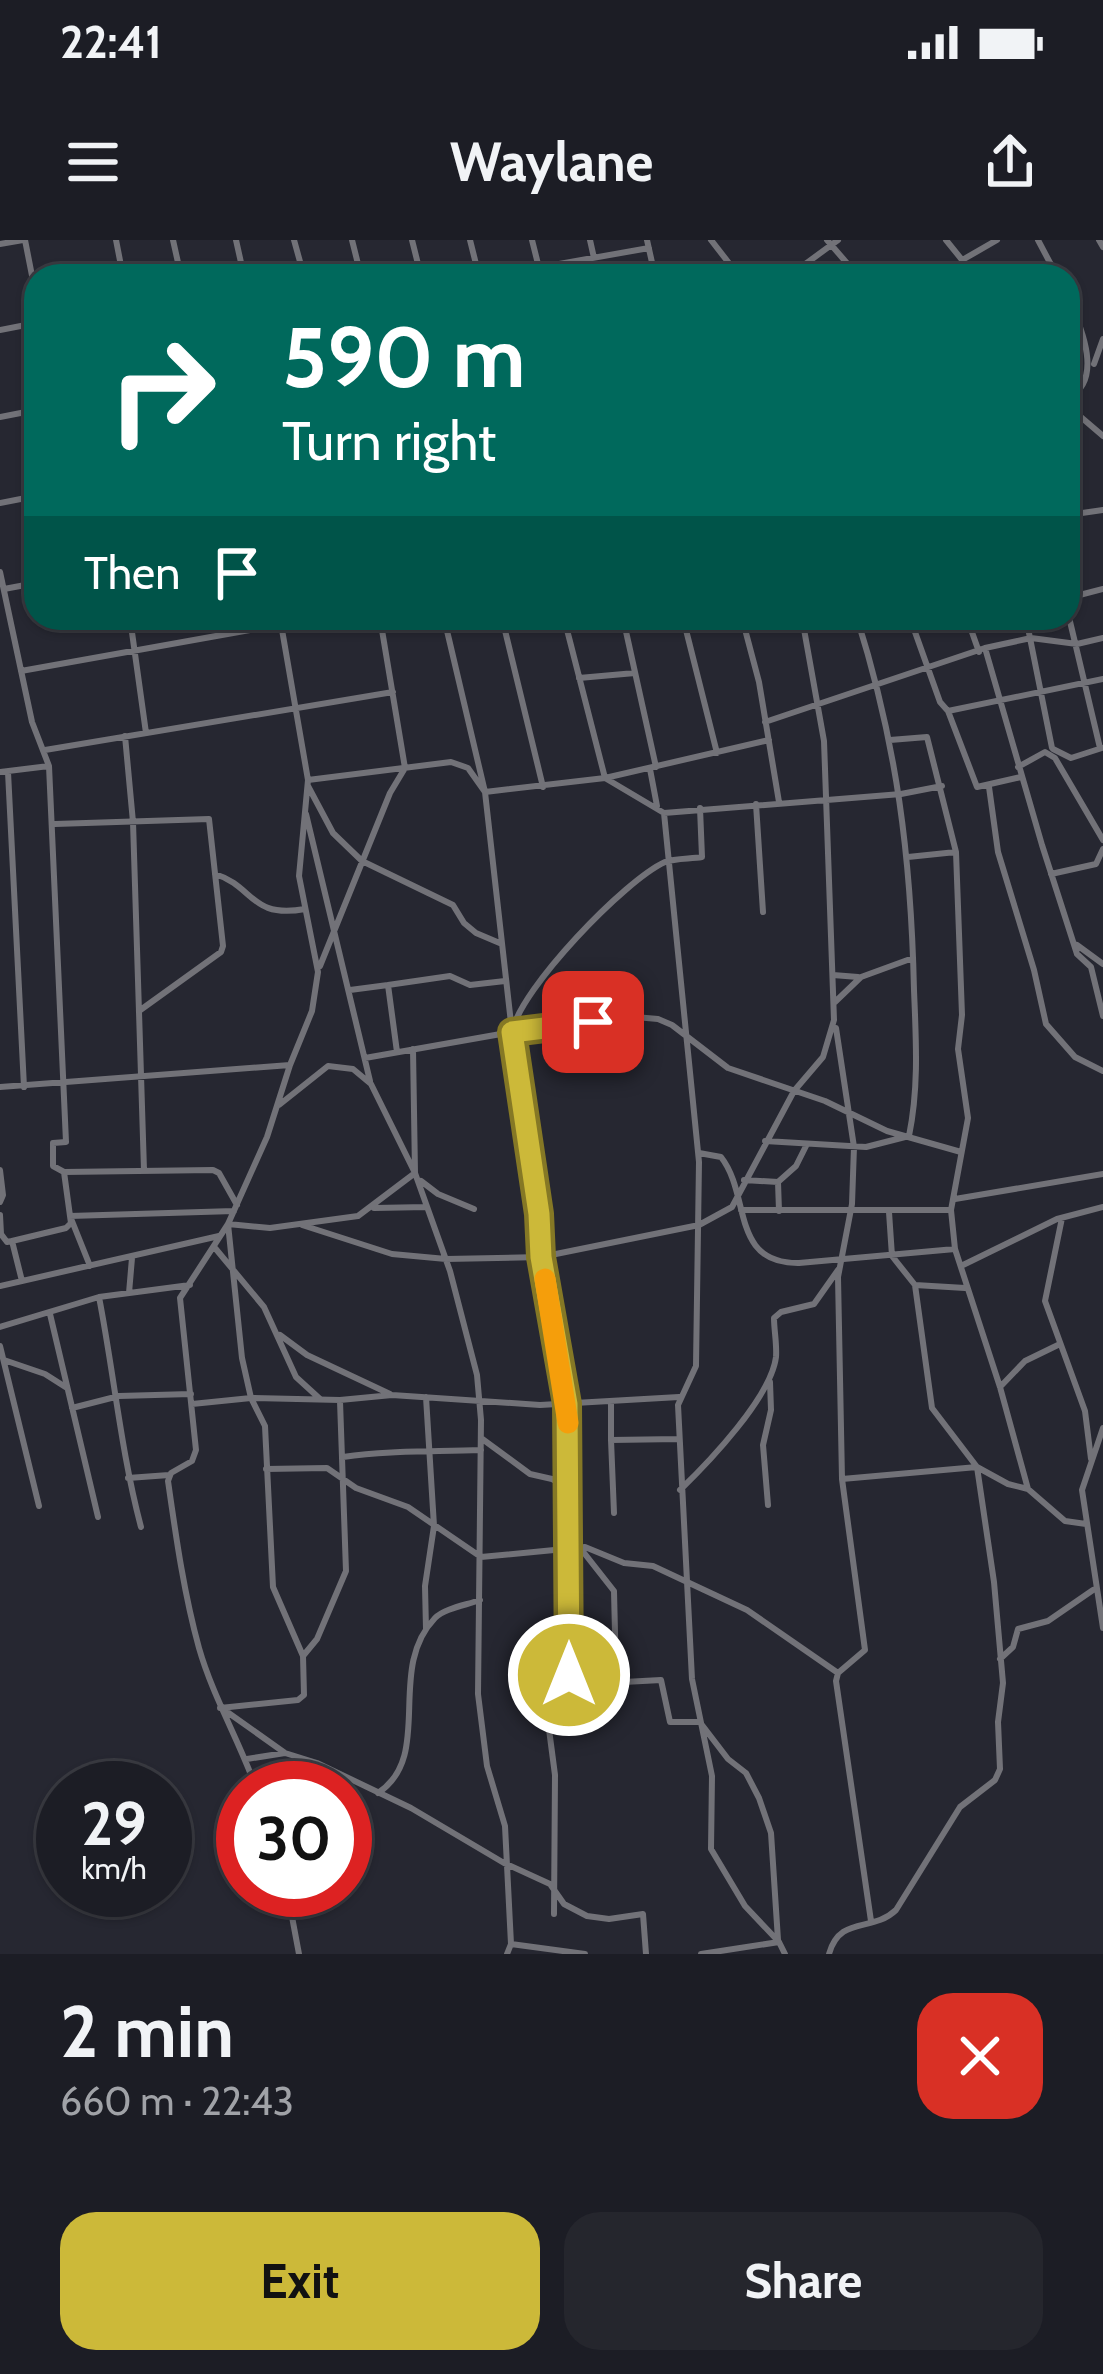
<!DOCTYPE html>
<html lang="en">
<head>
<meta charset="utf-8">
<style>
	:root { --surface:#1c1d25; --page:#25262d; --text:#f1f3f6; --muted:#a0a2a7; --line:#3a3b42; --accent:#ccb939 }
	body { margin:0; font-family:Cabin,sans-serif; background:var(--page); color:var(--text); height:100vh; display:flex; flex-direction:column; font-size:45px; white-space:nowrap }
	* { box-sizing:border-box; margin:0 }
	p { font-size:39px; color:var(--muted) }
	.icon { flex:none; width:66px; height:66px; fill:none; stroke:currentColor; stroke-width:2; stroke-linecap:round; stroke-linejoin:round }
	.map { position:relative; height:1714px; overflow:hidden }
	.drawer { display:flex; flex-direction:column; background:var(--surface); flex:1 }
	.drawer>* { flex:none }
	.banner { position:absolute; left:24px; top:24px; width:1056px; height:366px; border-radius:36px; box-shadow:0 3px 9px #0004,0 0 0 3px var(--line); background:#00695c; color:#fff; overflow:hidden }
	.speed { position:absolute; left:36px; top:1521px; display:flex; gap:24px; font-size:60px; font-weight:700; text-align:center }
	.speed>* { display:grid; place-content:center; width:156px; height:156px; border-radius:50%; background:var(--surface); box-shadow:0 3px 9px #0004,0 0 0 3px var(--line); line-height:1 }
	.speed small { font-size:30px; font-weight:400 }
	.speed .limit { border:18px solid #d22; background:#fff; color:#111 }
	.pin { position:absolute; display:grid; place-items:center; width:102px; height:102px; color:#fff; margin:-51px; border-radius:24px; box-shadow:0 6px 18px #0006 }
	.me { position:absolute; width:132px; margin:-66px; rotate:0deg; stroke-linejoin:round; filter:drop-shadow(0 0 9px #0008) }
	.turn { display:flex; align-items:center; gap:42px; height:252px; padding:0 60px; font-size:54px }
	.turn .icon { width:156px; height:156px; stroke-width:2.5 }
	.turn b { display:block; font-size:84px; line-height:102px }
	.then { display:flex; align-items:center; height:114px; padding:0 60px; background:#0003; gap:24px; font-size:45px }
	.round { display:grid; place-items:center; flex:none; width:126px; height:126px; border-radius:36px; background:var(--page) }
	.head { display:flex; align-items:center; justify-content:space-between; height:204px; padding:0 60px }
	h1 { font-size:72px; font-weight:700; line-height:90px }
	.button { display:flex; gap:24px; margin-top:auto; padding:24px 60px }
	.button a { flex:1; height:138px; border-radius:36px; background:var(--accent); color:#111; font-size:48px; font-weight:700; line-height:138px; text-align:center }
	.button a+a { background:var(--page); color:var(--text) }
	.status { display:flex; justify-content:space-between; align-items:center; height:84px; padding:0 60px; background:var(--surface); direction:ltr }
	.status svg { height:33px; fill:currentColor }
	header { display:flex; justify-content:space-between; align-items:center; height:156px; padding:0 60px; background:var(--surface); font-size:54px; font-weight:700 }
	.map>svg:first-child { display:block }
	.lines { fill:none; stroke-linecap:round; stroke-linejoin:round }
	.minor { stroke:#727278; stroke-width:6 }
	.route-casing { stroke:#857825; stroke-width:30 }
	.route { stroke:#ccb939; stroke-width:21 }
	.slow { stroke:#f59e0b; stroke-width:21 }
</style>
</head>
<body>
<div class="status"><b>22:41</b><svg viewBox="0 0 49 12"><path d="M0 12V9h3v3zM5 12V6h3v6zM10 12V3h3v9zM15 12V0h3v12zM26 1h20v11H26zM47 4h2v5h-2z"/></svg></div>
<header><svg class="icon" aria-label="menu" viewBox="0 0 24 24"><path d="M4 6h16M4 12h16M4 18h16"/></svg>Waylane<svg class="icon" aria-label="share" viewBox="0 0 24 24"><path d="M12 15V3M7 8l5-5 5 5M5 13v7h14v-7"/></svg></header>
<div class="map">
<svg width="1103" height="1714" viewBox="0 0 1103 1714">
	<rect width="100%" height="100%" fill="#262731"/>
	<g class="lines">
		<!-- minor -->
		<path class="minor" d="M25 0 36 56
			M116 0 123 36
			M173 0 181 36
			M236 0 244 36
			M294 0 304 36
			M352 0 361 36
			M412 0 421 36
			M470 0 479 36
			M532 0 541 36
			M590 0 598 36
			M647 0 655 36
			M711 0 739 36
			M827 0 858 36
			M946 0 975 36
			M1038 0 1057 36
			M1099 0 1103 7
			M0 4 23 0
			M964 19 997 0
			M491 36 649 8
			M789 36 838 0
			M1068 58C1083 90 1103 141 1068 158
			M0 90 36 83
			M1094 124 1103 99
			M1068 166 1103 196
			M0 177 36 170
			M0 263 36 256
			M1068 275 1103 270
			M0 332 32 482 49 526 66 902 53 903V926L64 932 70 976 90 1026
			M4 349 36 343
			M1068 358 1103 349
			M1068 373 1100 508
			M130 378 146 493
			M444 378 485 552 512 792 541 989V1017L567 1164 569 1435 550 1460 547 1474 555 1535 554 1674
			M502 378 543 547
			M564 378 605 538 664 573 901 554 942 546
			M623 378 656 527
			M683 378 717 513
			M742 378 759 442 779 562
			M910 378 940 462 948 471 977 547 1021 537
			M967 378 979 412
			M1026 378 1052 508
			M985 408 1042 605 1077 714 1091 727 1103 776
			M21 431 317 378
			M579 438 635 433
			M948 471 1103 439
			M765 482 985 408 1031 398 1077 404 1103 398
			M125 496 133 582 144 930
			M890 500 927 497 956 612 962 775 958 809 968 878 951 970 955 1009 1000 1147 1028 1249
			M1053 509 1071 518 1102 508
			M45 510 393 452
			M1018 527 1045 512 1055 518 1103 600
			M650 529 657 566
			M0 532 49 526
			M8 532 24 847
			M308 540 451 522 468 528 485 552 605 538 769 500
			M308 546 333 593 362 621 453 665 464 683 476 693 502 704
			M989 547 998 612 1034 730 1046 784 1075 817 1103 831
			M756 564 763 672
			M664 573 699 922 696 1126 678 1165 692 1439 712 1536 711 1609 745 1666 779 1702 785 1714
			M306 574 370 841
			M55 584 209 579 223 706 221 712 139 771
			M908 617 956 612
			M215 634C254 646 250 679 305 669
			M1051 634 1096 624 1103 609
			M1077 705 1103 724
			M320 726 390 553 405 528 380 378
			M833 735 858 737
			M350 750 388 745
			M835 762 861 737 913 718
			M836 788 854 907 852 964 838 1037 842 1239 865 1410 838 1433 836 1441 871 1681
			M512 792 635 777 658 779 672 785 728 828 825 861 887 891 961 912
			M397 812 388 745 450 736 470 745 505 741
			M365 818 512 792C520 749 625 640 665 622 675 618 691 619 702 617L700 568
			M0 847 290 825 312 771 318 732 299 636 308 540 280 378
			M279 865 328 826 353 829 371 844 415 933 450 1031 477 1135 481 1180 478 1454 487 1526 505 1586 511 1704 507 1714
			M765 901 866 907 909 896C919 847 916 800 914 750 911 617 897 505 857 378
			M699 913 721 917C751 955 730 1024 799 1023L955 1009
			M0 930 3 955 0 962
			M64 932 213 930 219 933 237 965
			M744 940 778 942
			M421 941 438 954 474 969
			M955 959 1103 934
			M374 968 427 967
			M741 970H951
			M779 971 778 942 796 926 807 904
			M0 975 1 994 7 1002 12 1001 22 1041
			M1062 978 1045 1061 1085 1171 1091 1219
			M302 985 392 1014 446 1019 541 1017 699 985 732 967 794 851 823 817 834 780 824 501 802 378
			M12 1001 66 988 71 983 70 976 234 971
			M215 1008 264 1067 296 1137 319 1158
			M961 1026 1057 979 1103 967
			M915 1045 965 1048
			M0 1046 219 996
			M129 1053 132 1018
			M99 1057C114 1134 121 1212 141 1287
			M50 1074 98 1277
			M0 1087 99 1057 190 1045
			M280 1095 307 1115 390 1154
			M0 1106 39 1266
			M4 1120 45 1134 67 1148
			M1000 1147 1025 1121 1060 1104
			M192 1164 251 1158 340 1160 392 1155 540 1165 679 1157
			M72 1168 119 1156 191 1154
			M1103 1188 1082 1250 1103 1388
			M481 1198 530 1234 552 1239 569 1248
			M611 1200V1162
			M343 1217C390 1210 435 1212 481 1210
			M266 1229 327 1228 356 1248 408 1267 481 1317 585 1307 624 1323 653 1326 747 1370 838 1433
			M128 1238 169 1235
			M842 1239 977 1227 1008 1244 1028 1249 1065 1281 1086 1284
			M680 1250C709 1222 771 1157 776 1117 777 1104 774 1090 774 1078L781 1072 814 1064 838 1030
			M768 1265 763 1205 771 1170 770 1142
			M614 1273 611 1200 679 1199
			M570 1295 614 1351 616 1435 624 1442 661 1440 670 1482H700
			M426 1389 425 1346 434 1286 426 1157
			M303 1416 317 1399 346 1331 340 1161
			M1000 1419 1013 1407 1018 1389 1048 1381 1093 1350
			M220 1468 298 1460 304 1455 303 1416 273 1347 265 1186 251 1158 242 1118 228 984 270 988 358 976 415 933 413 809
			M223 1469 285 1513 317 1523 411 1568 504 1623 550 1644 564 1664 587 1676 609 1679 643 1674 646 1714
			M702 1485 728 1519 746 1533 759 1558 771 1593 778 1700
			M247 1519 285 1513
			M256 1548C239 1500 213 1457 199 1408 184 1354 176 1297 168 1241L171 1233 192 1221 196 1210 180 1058 228 984 267 897 290 825
			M378 1553C435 1515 385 1430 435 1378 445 1368 467 1365 480 1360
			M287 1650 299 1714
			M511 1704 585 1714
			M701 1714 779 1702
			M829 1714C840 1675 872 1693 896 1670L960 1567 995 1540 1000 1529 998 1482 1003 1443 994 1342 977 1227 932 1168 915 1045 892 1016 889 972"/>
	</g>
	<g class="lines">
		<defs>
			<path id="route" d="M569 1435 567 1164 541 1017 539 974 512 792 593 782"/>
		</defs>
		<!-- route casing -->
		<use href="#route" class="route-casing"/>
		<!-- route -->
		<use href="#route" class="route"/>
		<!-- slow -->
		<path class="slow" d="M545 1039 568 1183"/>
	</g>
</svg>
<div class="speed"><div>29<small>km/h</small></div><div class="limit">30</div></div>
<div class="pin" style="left:593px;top:782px;background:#d93025"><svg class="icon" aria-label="arrive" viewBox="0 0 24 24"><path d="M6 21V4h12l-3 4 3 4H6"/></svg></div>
<svg class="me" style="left:569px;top:1435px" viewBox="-20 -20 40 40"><circle r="17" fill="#ccb939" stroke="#fff" stroke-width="3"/><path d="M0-11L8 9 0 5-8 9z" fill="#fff"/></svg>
<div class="banner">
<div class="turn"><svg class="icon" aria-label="right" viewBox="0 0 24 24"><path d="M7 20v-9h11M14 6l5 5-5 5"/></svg><div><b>590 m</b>Turn right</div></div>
<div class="then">Then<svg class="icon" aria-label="arrive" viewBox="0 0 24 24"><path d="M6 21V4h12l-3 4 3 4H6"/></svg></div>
</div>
</div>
<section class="drawer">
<div class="head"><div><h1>2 min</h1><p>660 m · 22:43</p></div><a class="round" style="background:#d93025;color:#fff"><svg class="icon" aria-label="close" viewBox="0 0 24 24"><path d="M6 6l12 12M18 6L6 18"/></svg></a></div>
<div class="button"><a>Exit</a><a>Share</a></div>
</section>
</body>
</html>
